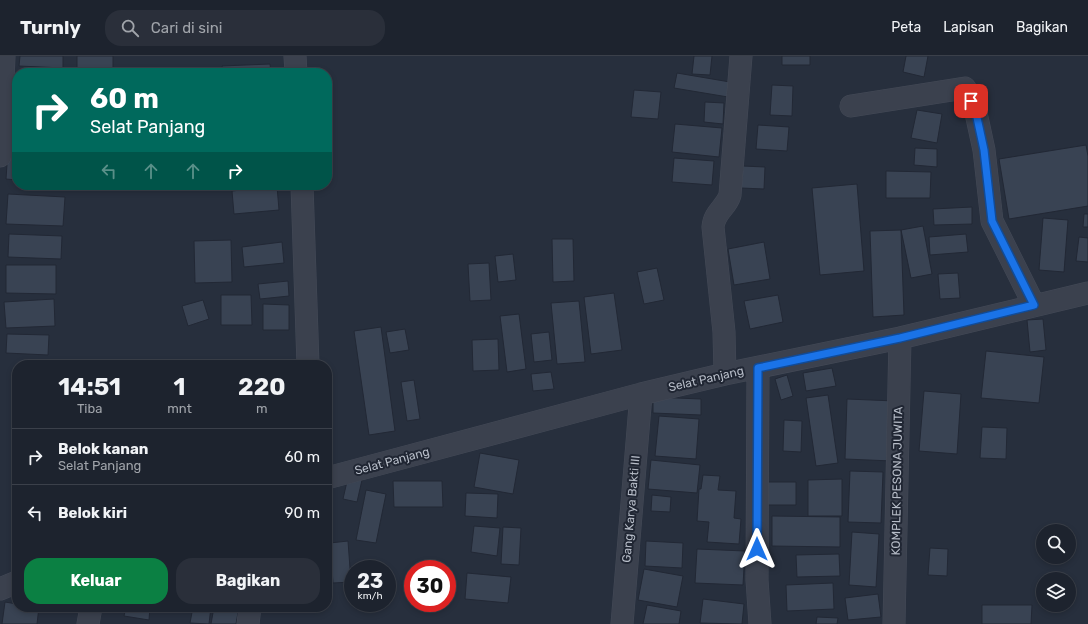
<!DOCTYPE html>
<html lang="id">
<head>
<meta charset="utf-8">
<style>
	:root { --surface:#1d232e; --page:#2a2f3a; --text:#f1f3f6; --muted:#a0a4aa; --line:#3b404a; --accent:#0b8043 }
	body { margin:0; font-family:Rubik,sans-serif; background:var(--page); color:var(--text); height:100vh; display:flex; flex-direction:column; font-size:15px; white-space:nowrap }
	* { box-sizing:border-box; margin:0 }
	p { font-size:13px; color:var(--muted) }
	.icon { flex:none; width:22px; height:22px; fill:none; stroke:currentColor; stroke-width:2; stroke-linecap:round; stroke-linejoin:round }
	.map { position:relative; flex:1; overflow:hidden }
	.drawer { position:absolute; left:12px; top:304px; width:320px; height:252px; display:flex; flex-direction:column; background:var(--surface); border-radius:16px; box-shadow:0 2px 6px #0003,0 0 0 1px var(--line) }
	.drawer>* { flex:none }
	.banner { position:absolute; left:12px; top:12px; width:320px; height:122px; border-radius:16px; box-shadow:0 2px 6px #0003,0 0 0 1px var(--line); background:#00695c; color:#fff; overflow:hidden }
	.tools { position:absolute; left:1036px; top:468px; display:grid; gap:8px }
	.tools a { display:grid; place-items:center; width:40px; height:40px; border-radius:50%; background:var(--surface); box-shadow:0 2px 6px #0003,0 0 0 1px var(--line); font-size:20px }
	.speed { position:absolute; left:344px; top:504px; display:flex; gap:8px; font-size:20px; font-weight:700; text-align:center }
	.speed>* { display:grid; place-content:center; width:52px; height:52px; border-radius:50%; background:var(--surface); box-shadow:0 2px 6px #0003,0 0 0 1px var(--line); line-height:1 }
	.speed small { font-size:10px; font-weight:400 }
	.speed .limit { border:6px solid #d22; background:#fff; color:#111 }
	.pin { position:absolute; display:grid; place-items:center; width:34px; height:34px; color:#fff; margin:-17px; border-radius:8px; box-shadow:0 2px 6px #0006 }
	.me { position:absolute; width:44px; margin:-22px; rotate:0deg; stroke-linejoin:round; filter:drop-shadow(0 0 3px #0008) }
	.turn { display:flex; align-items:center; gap:14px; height:84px; padding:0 12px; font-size:18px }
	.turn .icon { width:52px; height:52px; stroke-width:2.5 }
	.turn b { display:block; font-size:28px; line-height:34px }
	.lanes { display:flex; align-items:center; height:38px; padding:0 12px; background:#0003; justify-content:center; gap:20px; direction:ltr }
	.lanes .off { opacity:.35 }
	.eta { display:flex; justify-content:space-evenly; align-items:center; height:68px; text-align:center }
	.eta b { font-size:24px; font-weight:700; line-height:28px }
	.primary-button { display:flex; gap:8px; margin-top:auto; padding:8px 12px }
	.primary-button a { flex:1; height:46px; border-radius:16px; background:var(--accent); color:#fff; font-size:16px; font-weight:700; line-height:46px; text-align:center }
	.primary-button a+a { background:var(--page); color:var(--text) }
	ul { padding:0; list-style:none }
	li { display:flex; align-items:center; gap:12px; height:56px; padding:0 12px; border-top:1px solid var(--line) }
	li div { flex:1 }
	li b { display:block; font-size:15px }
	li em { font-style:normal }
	header { display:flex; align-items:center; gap:24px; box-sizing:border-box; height:56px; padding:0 20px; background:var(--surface); border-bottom:1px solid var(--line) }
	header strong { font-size:19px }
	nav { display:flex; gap:22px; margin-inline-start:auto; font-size:14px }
	.search { width:280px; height:36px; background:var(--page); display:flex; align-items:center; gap:10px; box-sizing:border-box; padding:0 14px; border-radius:16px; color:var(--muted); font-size:15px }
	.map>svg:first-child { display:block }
	.building { fill:#394353; stroke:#222835 }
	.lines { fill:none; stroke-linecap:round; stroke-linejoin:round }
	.minor-casing { stroke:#444a57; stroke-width:23 }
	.minor { stroke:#3b414e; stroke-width:22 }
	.route-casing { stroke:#114b97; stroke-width:10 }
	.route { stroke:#1a73e8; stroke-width:7 }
	.labels { text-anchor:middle; stroke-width:4; stroke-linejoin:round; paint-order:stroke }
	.street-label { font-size:12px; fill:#b7bdc8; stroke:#202633 }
</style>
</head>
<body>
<header>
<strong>Turnly</strong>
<div class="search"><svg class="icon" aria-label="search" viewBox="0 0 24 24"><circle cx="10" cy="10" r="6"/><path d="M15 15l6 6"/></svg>Cari di sini</div>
<nav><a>Peta</a><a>Lapisan</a><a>Bagikan</a></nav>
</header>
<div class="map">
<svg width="1088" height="568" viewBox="0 0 1088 568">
	<rect width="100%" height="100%" fill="#272f3d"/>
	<!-- building -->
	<path class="building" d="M20 0H63V12L19 10Z
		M77 0H113V12H77Z
		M694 0H712L710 19 692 18Z
		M782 0H810V9H782Z
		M906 0H928L924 21 903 16Z
		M270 8 271 17H223L222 10Z
		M677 17 730 26 728 41 674 32Z
		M12 22H17V56H13Z
		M772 29 793 30 792 60 770 59Z
		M634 34 661 36 658 63 631 61Z
		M705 46 724 47 723 68 704 66Z
		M917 54 942 58 937 87 911 82Z
		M675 68 722 72 719 101 672 96Z
		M758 69 789 71 787 95 756 93Z
		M1086 89 1088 100V150L1009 163 999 103Z
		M915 92 937 93V111L914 109Z
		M8 94 17 95V124L6 123Z
		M674 102 714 105 712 129 672 126Z
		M743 110 765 111 764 133 741 132Z
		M886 115 931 116 930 142H886Z
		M857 128 864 215 820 219 812 132Z
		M277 130 279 154 234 158 232 135Z
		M8 138 65 141 63 170 6 168Z
		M972 151V168L934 169 933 153Z
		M1084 158H1088V171H1083Z
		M1043 162 1068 164 1064 216 1039 214Z
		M923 170 932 218 911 222 901 174Z
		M901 174 904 259 873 261 870 175Z
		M9 178 62 180 61 203 8 201Z
		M966 178 968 196 930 199 929 181Z
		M1079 181 1088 182V206L1076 205Z
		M552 183H573L574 225 553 226Z
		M231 184 232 226 195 227 194 185Z
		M282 186 284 207 244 211 242 191Z
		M764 186 770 223 734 229 728 193Z
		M513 198 516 224 498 226 495 200Z
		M489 207 491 244 470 245 468 208Z
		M6 209H56V238L6 237Z
		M657 212 664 244 644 248 637 216Z
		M958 217 960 242 940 243 938 218Z
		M288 225 289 240 260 243 258 228Z
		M614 237 622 294 591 298 584 241Z
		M221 239H251L252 269H221Z
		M778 239 783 266 750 273 744 245Z
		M54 243 55 270 6 272 4 246Z
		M203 244 209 263 188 270 182 250Z
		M579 245 585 306 557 308 551 247Z
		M263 248 289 249V274H263Z
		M519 258 526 313 507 316 500 260Z
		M1043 263 1046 294 1030 296 1027 264Z
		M381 271 395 375 369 379 354 275Z
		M405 273 409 294 390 297 386 276Z
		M549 276 552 304 534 306 531 278Z
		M7 278 49 279 48 299 6 297Z
		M498 283 499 314 473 315 472 284Z
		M986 295 1044 301 1039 347 981 342Z
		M253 307H284V309H253Z
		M832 312 836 330 806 335 803 317Z
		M551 316 554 333 533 335 531 318Z
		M787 319 793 340 781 344 775 323Z
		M414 324 420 363 407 365 401 326Z
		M924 335 961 338 957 398 919 395Z
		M828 339 838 407 816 410 806 342Z
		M653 341 701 343V359L653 357Z
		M847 343 895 345 892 405 845 403Z
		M659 360 699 363 696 403 655 400Z
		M784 364 802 365 801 396 783 395Z
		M982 371 1007 372 1006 403 980 402Z
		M480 397 519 404 513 438 474 431Z
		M651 404 700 409 697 437 648 433Z
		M850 415 883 416 881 467 848 466Z
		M703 419 720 420 718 434 736 435 734 462 741 463 739 488 707 486 709 466 697 465 699 433H701Z
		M348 421 362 424 357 446 343 443Z
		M842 423V460H808V424Z
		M393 425H442L443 451H394Z
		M764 426H796V449H764Z
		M366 434 386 438 376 487 356 484Z
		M466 437 498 438 497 462 465 460Z
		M652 439 671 441 670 456 651 455Z
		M772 460 840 461V491L772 490Z
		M474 470 500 472 497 500 471 496Z
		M503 471 521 472 519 509 501 508Z
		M852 476 879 478 876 531 849 529Z
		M348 485 351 526 333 527 330 487Z
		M646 485 683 487 682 512 645 510Z
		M930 492 948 493 947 520 928 519Z
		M697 493 745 495 743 529 695 527Z
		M839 498 840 520 797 521 796 499Z
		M644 513 683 520 677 551 638 544Z
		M467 517 511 521 508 547 465 543Z
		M833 527 834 553 787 555 786 529Z
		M878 538 881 561 848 564 845 542Z
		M703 543 744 548 742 568 700 567Z
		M5 546 17 548V551H39L37 568H2Z
		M647 549 681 555 679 568H643Z
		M982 549H1032L1031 568H982Z
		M126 551H150L149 564 124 560Z
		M159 551H179L178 556 158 555Z
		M193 551H211L209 568 190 567Z
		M214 551H239L236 568H211Z
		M817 561 838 562 837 568H816Z"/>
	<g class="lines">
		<defs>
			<path id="minor" d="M295 0 296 17
				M851 50 965 32 976 57 984 94 992 165 1034 249
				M0 100 4 0
				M302 129 308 309
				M758 312 757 524 760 568
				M725 318 724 276 713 171C714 156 726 152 730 139L741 0
				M327 422 641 338 725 318 900 282 1088 237
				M0 533 17 526
				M88 568 91 551
				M248 568 250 551
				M622 568 641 338
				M894 568 900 282"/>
		</defs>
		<!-- minor casing -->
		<use href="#minor" class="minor-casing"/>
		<!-- minor -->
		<use href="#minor" class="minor"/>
	</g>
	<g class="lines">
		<defs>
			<path id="route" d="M757 493 758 312 900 282 1034 249 992 165 984 94 976 57 971 45"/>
		</defs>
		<!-- route casing -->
		<use href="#route" class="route-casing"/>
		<!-- route -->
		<use href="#route" class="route"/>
	</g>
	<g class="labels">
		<!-- street labels -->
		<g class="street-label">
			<text transform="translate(706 323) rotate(-13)" y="4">Selat Panjang</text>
			<text transform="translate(392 405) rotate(-15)" y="4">Selat Panjang</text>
			<text transform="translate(897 425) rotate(-89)" y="4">KOMPLEK PESONA JUWITA</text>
			<text transform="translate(631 453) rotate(-85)" y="4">Gang Karya Bakti III</text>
		</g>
	</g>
</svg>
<div class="tools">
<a><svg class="icon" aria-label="search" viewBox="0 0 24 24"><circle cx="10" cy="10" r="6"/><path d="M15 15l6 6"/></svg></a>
<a><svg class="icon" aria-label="layers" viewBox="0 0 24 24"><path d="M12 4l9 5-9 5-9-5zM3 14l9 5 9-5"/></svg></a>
</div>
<div class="speed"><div>23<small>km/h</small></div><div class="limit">30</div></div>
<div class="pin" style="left:971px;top:45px;background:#d93025"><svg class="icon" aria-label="arrive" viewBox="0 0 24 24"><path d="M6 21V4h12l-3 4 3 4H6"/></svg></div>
<svg class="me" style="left:757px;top:493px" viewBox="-20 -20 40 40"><path d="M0-17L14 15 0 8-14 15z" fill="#1a73e8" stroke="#fff" stroke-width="4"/></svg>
<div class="banner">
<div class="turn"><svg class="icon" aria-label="right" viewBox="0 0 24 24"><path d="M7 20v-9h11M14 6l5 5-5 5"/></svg><div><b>60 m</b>Selat Panjang</div></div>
<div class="lanes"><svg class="icon off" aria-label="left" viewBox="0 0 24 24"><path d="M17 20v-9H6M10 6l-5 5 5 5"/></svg><svg class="icon off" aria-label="ahead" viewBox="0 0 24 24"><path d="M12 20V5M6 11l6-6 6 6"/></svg><svg class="icon off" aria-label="ahead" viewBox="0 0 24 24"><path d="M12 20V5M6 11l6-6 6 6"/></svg><svg class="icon" aria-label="right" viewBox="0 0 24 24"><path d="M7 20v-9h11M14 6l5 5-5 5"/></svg></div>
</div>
<section class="drawer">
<div class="eta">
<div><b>14:51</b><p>Tiba</p></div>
<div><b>1</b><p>mnt</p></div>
<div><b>220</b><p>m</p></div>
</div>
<ul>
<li><svg class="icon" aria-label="right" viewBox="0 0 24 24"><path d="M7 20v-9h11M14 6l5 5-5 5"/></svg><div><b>Belok kanan</b><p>Selat Panjang</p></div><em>60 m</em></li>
<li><svg class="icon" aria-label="left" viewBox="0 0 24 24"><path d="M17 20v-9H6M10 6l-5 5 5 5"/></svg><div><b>Belok kiri</b></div><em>90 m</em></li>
</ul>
<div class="primary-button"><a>Keluar</a><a>Bagikan</a></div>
</section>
</div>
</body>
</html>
